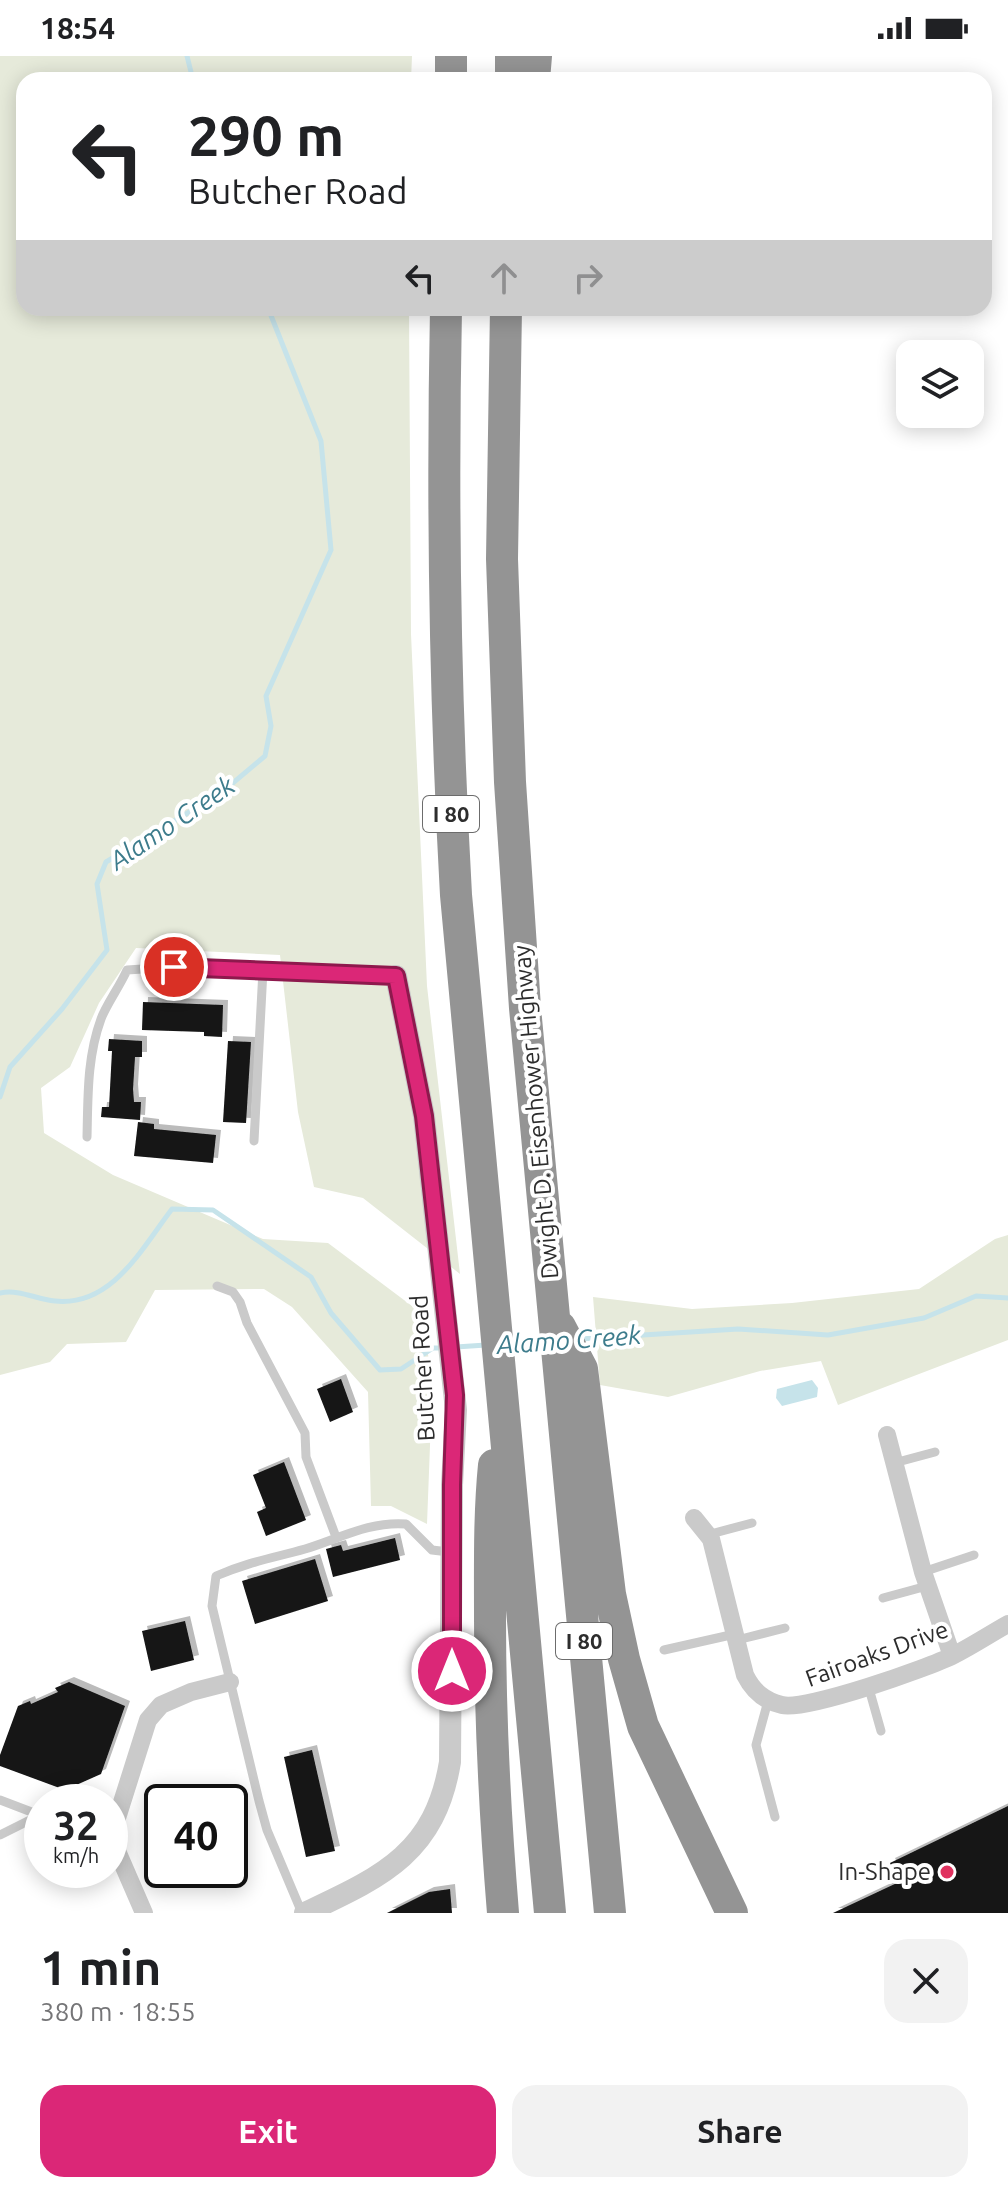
<!DOCTYPE html>
<html lang="en">
<head>
<meta charset="utf-8">
<style>
	:root { --surface:#fff; --page:#f2f2f2; --text:#202124; --muted:#757577; --accent:#db2777 }
	body { margin:0; font-family:Ubuntu,sans-serif; background:var(--page); color:var(--text); height:100vh; display:flex; flex-direction:column; font-size:30px; white-space:nowrap }
	* { box-sizing:border-box; margin:0 }
	p { font-size:26px; color:var(--muted) }
	.icon { flex:none; width:44px; height:44px; fill:none; stroke:currentColor; stroke-width:2; stroke-linecap:round; stroke-linejoin:round }
	.map { position:relative; height:1857px; overflow:hidden }
	.sheet { display:flex; flex-direction:column; background:var(--surface); flex:1 }
	.sheet>* { flex:none }
	.hud { position:absolute; left:16px; top:16px; width:976px; height:244px; border-radius:24px; box-shadow:0 4px 20px #0003; background:#fff; color:var(--text); overflow:hidden }
	.controls { position:absolute; left:896px; top:284px; display:grid; gap:16px }
	.controls a { display:grid; place-items:center; width:88px; height:88px; border-radius:16px; background:var(--surface); box-shadow:0 4px 20px #0003; font-size:40px }
	.speed { position:absolute; left:24px; top:1728px; display:flex; gap:16px; font-size:40px; font-weight:700; text-align:center }
	.speed>* { display:grid; place-content:center; width:104px; height:104px; border-radius:50%; background:var(--surface); box-shadow:0 4px 20px #0003; line-height:1 }
	.speed small { font-size:20px; font-weight:400 }
	.speed .limit { border:4px solid #111; border-radius:12px; background:#fff; color:#111 }
	.pin { position:absolute; display:grid; place-items:center; width:68px; height:68px; color:#fff; margin:-34px; border:4px solid #fff; border-radius:50%; box-shadow:0 2px 8px #0007 }
	.me { position:absolute; width:88px; margin:-44px; rotate:0deg; stroke-linejoin:round; filter:drop-shadow(0 0 6px #0008) }
	.turn { display:flex; align-items:center; gap:28px; height:168px; padding:0 40px; font-size:36px }
	.turn .icon { width:104px; height:104px; stroke-width:2.5 }
	.turn b { display:block; font-size:56px; line-height:68px }
	.lanes { display:flex; align-items:center; height:76px; padding:0 40px; background:#0003; justify-content:center; gap:40px; direction:ltr }
	.lanes .off { opacity:.35 }
	.round { display:grid; place-items:center; flex:none; width:84px; height:84px; border-radius:24px; background:var(--page) }
	.head { display:flex; align-items:center; justify-content:space-between; height:136px; padding:0 40px }
	h1 { font-size:48px; font-weight:700; line-height:60px }
	.button { display:flex; gap:16px; margin-top:auto; padding:16px 40px }
	.button a { flex:1; height:92px; border-radius:24px; background:var(--accent); color:#fff; font-size:32px; font-weight:700; line-height:92px; text-align:center }
	.button a+a { background:var(--page); color:var(--text) }
	.status { display:flex; justify-content:space-between; align-items:center; height:56px; padding:0 40px; background:var(--surface); direction:ltr }
	.status svg { height:22px; fill:currentColor }
	.map>svg:first-child { display:block }
	.green { fill:#e6eada }
	.water { fill:#c6e3ea }
	.lines { fill:none; stroke-linecap:round; stroke-linejoin:round }
	.stream { stroke:#c6e3ea; stroke-width:5 }
	.building { fill:#141414; filter:url(#shadow) }
	.service { stroke:#cacaca; stroke-width:9 }
	.minor { stroke:#cacaca; stroke-width:18 }
	.tertiary { stroke:#cacaca; stroke-width:22 }
	.motorway { stroke:#949494; stroke-width:32 }
	.route-casing { stroke:#8e194d; stroke-width:20 }
	.route { stroke:#db2777; stroke-width:14 }
	.poi-dot { fill:#e0325f; stroke:#fff; stroke-width:3 }
	.labels { text-anchor:middle; stroke-width:8; stroke-linejoin:round; paint-order:stroke }
	.shield { fill:#fff; stroke:#6c6c6c; stroke-width:2 }
	.shield-label { font-size:22px; font-weight:bold; fill:#2d2d2d }
	.street-label { font-size:24px; fill:#2d2d2d; stroke:#fff }
	.poi-label { font-size:24px; fill:#2d2d2d; stroke:#fff; text-anchor:end }
	.water-label { font-size:26px; font-style:italic; fill:#3d7c8c; stroke:#fff }
</style>
</head>
<body>
<div class="status"><b>18:54</b><svg viewBox="0 0 49 12"><path d="M0 12V9h3v3zM5 12V6h3v6zM10 12V3h3v9zM15 12V0h3v12zM26 1h20v11H26zM47 4h2v5h-2z"/></svg></div>
<div class="map">
<svg width="1008" height="1857" viewBox="0 0 1008 1857">
	<defs>
		<filter id="shadow"><feDropShadow dx="5" dy="-5" stdDeviation="0" flood-color="#0004"/></filter>
	</defs>
	<rect width="100%" height="100%" fill="#fff"/>
	<!-- green -->
	<path class="green" d="M0 0H412L411 24H24V252H409L411 578 427 930 460 1218 363 1142 314 1131 298 1056 280 899 136 892 99 947 70 1011 41 1032 44 1077 113 1119 263 1183 328 1187 424 1259 432 1337 427 1468 391 1450H371L368 1336 292 1251 264 1233 155 1234 126 1286 67 1288 50 1306 0 1319Z
		M1008 1179V1284L838 1349 821 1305 760 1315 668 1341 600 1329 593 1241 692 1253 792 1247 919 1233 995 1183Z"/>
	<!-- water -->
	<path class="water" d="M812 1324 818 1332 817 1341 782 1350 776 1342 777 1333Z"/>
	<g class="lines">
		<!-- stream -->
		<path class="stream" d="M187 0 193 24
			M0 1041 10 1011 62 953 107 894 97 828 106 806 221 737 265 700 271 670 266 640 331 494 321 385 268 252
			M0 1237C20 1233 35 1243 55 1245 112 1251 142 1192 172 1153L213 1154 311 1221 331 1257 380 1314 401 1313 433 1292H442
			M580 1283 738 1273 828 1279 924 1262 976 1240 1008 1242
			M508 1288 546 1285
			M456 1291 486 1289"/>
	</g>
	<!-- building -->
	<path class="building" d="M143 946 223 949 222 981 204 980V976L142 974Z
		M109 983 142 985V1001H135L133 1033 134 1046H141L140 1064 101 1061 102 1051H109L112 995H108Z
		M228 985 251 986 246 1067 223 1066Z
		M138 1066 154 1068V1073L216 1079 213 1107 134 1100Z
		M341 1323 353 1356 330 1366 317 1333Z
		M284 1406 306 1464 266 1480 257 1456 266 1452 253 1419Z
		M395 1482 400 1504 333 1521 326 1493 341 1489 343 1495Z
		M315 1503 328 1545 255 1568 242 1525Z
		M185 1565 194 1604 151 1615 142 1575Z
		M69 1626 125 1650 101 1718 65 1734 0 1710V1699L18 1650 30 1645 31 1648 58 1636 55 1632Z
		M312 1694 335 1795 306 1801 284 1701Z
		M1008 1750V1857H833L899 1826 890 1807Z
		M450 1833 452 1857H387L429 1836Z"/>
	<g class="lines">
		<!-- service -->
		<path class="service" d="M87 1081C88 1041 87 1001 101 963 106 949 120 930 127 914L174 911
			M254 1085 263 914
			M217 1230 233 1236 240 1246 247 1267 305 1377 306 1401 336 1481
			M894 1407 935 1396
			M707 1479 752 1467
			M923 1516 974 1499
			M883 1542 927 1530
			M737 1584 785 1572
			M664 1594 735 1578
			M868 1629 881 1675
			M768 1645 756 1689 775 1761
			M0 1744 42 1760
			M0 1779 40 1759
			M302 1857 267 1774 259 1745 212 1550 216 1520C248 1506 273 1502 305 1493 338 1483 370 1465 406 1468L432 1494 449 1496"/>
		<!-- minor -->
		<path class="minor" d="M174 911 396 920
			M887 1379 923 1516 952 1600
			M694 1462 711 1483 745 1619C753 1635 764 1645 782 1649 806 1655 928 1612 954 1599 972 1590 990 1578 1008 1568
			M144 1857 111 1781 148 1664 161 1649 191 1636 230 1626"/>
		<!-- tertiary -->
		<path class="tertiary" d="M305 1857C381 1821 435 1798 450 1706L452 1429 456 1354 424 1060 396 920"/>
		<!-- motorway -->
		<path class="motorway" d="M451 24V0
			M511 24V0
			M534 24 536 0
			M446 252C442 448 445 643 456 839L550 1857
			M506 252 502 503 510 726 525 952 610 1857
			M560 1271 582 1313 610 1538 624 1603 643 1670 732 1857
			M494 1409C489 1460 490 1511 490 1562 490 1661 495 1759 503 1857"/>
	</g>
	<g class="lines">
		<defs>
			<path id="route" d="M174 911 396 920 424 1060 455 1339 452 1429V1615"/>
		</defs>
		<!-- route casing -->
		<use href="#route" class="route-casing"/>
		<!-- route -->
		<use href="#route" class="route"/>
	</g>
	<!-- markers -->
	<circle class="poi-dot" cx="947" cy="1816" r="8"/>
	<g class="labels">
		<!-- shield labels -->
		<g class="shield">
			<rect x="423" y="740" width="56" height="36" rx="6"/>
			<rect x="556" y="1567" width="56" height="36" rx="6"/>
		</g>
		<g class="shield-label">
			<text x="451" y="766">I 80</text>
			<text x="584" y="1593">I 80</text>
		</g>
		<!-- street labels -->
		<g class="street-label">
			<text transform="translate(536 1056) rotate(-95)" y="8">Dwight D. Eisenhower Highway</text>
			<text transform="translate(423 1312) rotate(-93)" y="8">Butcher Road</text>
			<text transform="translate(877 1598) rotate(-20)" y="8">Fairoaks Drive</text>
		</g>
		<!-- poi labels -->
		<g class="poi-label">
			<text x="931" y="1824">In-Shape</text>
		</g>
		<!-- water labels -->
		<g class="water-label">
			<text transform="translate(172 767) rotate(-34)" y="9">Alamo Creek</text>
			<text transform="translate(569 1284) rotate(-4)" y="9">Alamo Creek</text>
		</g>
	</g>
</svg>
<div class="controls">
<a><svg class="icon" aria-label="layers" viewBox="0 0 24 24"><path d="M12 4l9 5-9 5-9-5zM3 14l9 5 9-5"/></svg></a>
</div>
<div class="speed"><div>32<small>km/h</small></div><div class="limit">40</div></div>
<div class="pin" style="left:174px;top:911px;background:#d93025"><svg class="icon" aria-label="arrive" viewBox="0 0 24 24"><path d="M6 21V4h12l-3 4 3 4H6"/></svg></div>
<svg class="me" style="left:452px;top:1615px" viewBox="-20 -20 40 40"><circle r="17" fill="#db2777" stroke="#fff" stroke-width="3"/><path d="M0-11L8 9 0 5-8 9z" fill="#fff"/></svg>
<div class="hud">
<div class="turn"><svg class="icon" aria-label="left" viewBox="0 0 24 24"><path d="M17 20v-9H6M10 6l-5 5 5 5"/></svg><div><b>290 m</b>Butcher Road</div></div>
<div class="lanes"><svg class="icon" aria-label="left" viewBox="0 0 24 24"><path d="M17 20v-9H6M10 6l-5 5 5 5"/></svg><svg class="icon off" aria-label="ahead" viewBox="0 0 24 24"><path d="M12 20V5M6 11l6-6 6 6"/></svg><svg class="icon off" aria-label="right" viewBox="0 0 24 24"><path d="M7 20v-9h11M14 6l5 5-5 5"/></svg></div>
</div>
</div>
<section class="sheet">
<div class="head"><div><h1>1 min</h1><p>380 m · 18:55</p></div><a class="round"><svg class="icon" aria-label="close" viewBox="0 0 24 24"><path d="M6 6l12 12M18 6L6 18"/></svg></a></div>
<div class="button"><a>Exit</a><a>Share</a></div>
</section>
</body>
</html>
